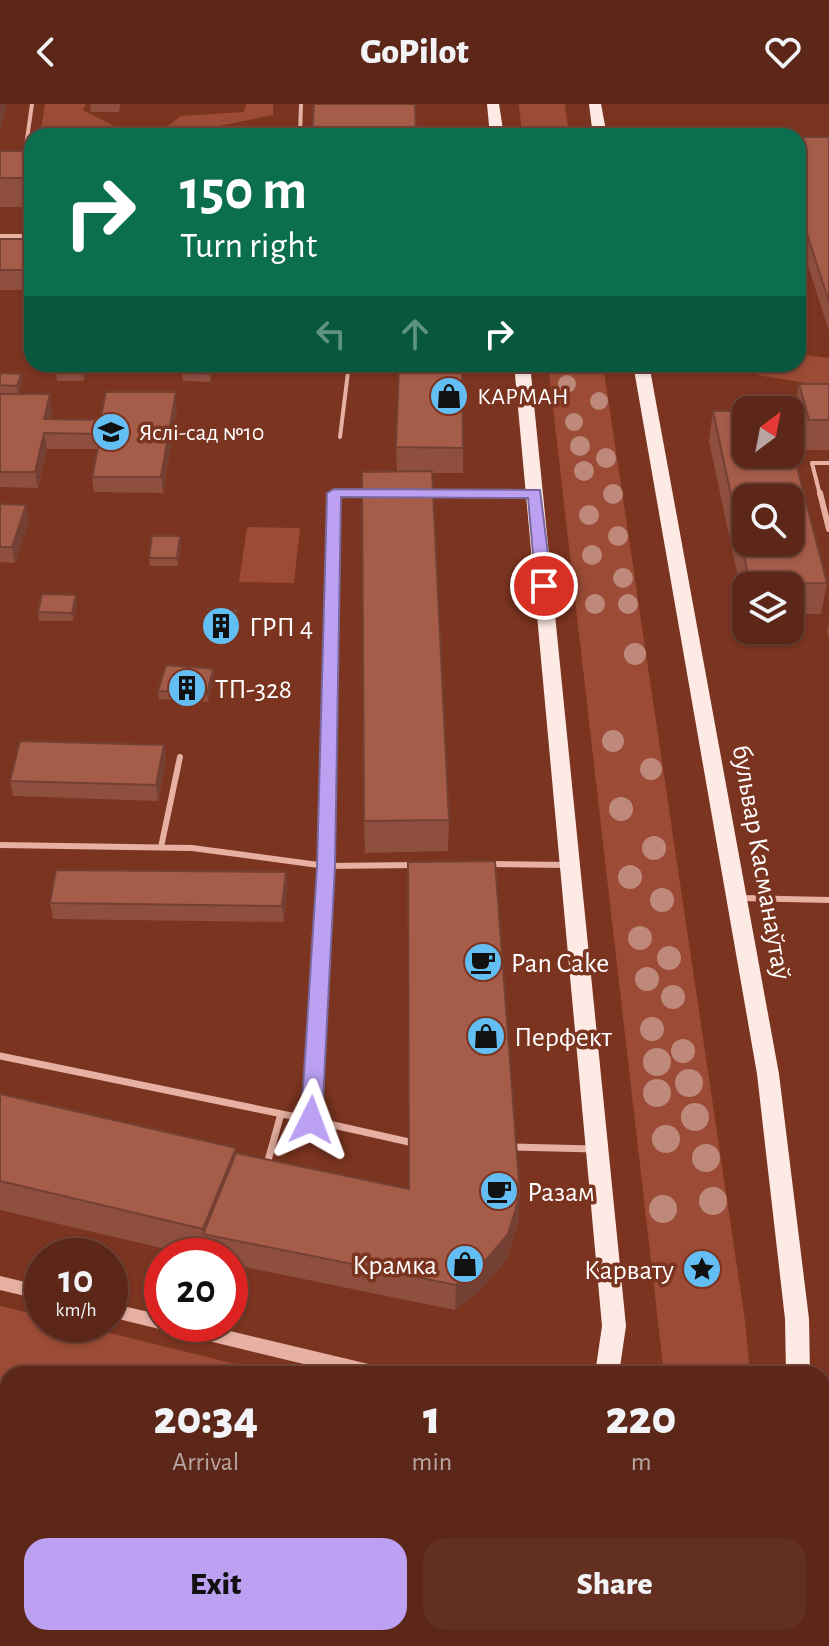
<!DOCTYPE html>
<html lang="en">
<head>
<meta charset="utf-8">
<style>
	:root { --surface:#5c2718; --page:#622f21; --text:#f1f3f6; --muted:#b8a5a2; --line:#714437; --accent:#bca0f2 }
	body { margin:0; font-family:"Alegreya Sans",sans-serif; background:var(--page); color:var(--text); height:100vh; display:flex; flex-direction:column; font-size:30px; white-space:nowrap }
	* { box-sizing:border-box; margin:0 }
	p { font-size:26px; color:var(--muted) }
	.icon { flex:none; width:44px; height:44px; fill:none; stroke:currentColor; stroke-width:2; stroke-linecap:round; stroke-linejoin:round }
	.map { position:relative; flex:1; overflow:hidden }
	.sheet { position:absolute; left:0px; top:1262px; width:830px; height:280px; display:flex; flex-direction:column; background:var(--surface); border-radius:24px 24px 0 0; box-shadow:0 2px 6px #0004,0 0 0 2px var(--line) }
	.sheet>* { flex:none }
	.guide { position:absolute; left:24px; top:24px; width:782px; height:244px; border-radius:24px; box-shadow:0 2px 6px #0004,0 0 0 2px var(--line); background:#0b6e4f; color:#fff; overflow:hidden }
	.needle { width:52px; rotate:32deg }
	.controls { position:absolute; left:732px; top:292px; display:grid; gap:16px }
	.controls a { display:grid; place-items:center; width:72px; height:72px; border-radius:16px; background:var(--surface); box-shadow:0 2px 6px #0004,0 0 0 2px var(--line); font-size:40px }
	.speed { position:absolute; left:24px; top:1134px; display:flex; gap:16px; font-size:40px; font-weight:700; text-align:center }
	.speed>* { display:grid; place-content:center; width:104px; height:104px; border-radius:50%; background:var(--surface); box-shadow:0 2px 6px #0004,0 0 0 2px var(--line); line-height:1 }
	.speed small { font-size:20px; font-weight:400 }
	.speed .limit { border:12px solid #d22; background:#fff; color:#111 }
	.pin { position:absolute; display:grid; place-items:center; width:68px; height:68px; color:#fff; margin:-34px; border:4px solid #fff; border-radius:50%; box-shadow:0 2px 8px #0007 }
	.me { position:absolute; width:88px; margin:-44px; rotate:3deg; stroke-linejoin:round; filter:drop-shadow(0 0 6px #0008) }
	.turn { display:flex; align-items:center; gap:28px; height:168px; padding:0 24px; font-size:36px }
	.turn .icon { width:104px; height:104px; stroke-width:2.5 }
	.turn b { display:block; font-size:56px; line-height:68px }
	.lanes { display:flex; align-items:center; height:76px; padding:0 24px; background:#0003; justify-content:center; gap:40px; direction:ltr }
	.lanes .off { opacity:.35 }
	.eta { display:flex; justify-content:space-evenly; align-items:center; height:136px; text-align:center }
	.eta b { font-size:48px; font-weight:800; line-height:56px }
	.primary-button { display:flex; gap:16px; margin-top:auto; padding:16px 24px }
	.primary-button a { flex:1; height:92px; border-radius:24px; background:var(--accent); color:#111; font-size:32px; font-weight:800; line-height:92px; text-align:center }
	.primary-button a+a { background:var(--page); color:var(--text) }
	header { display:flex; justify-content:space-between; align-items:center; height:104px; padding:0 24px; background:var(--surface); font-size:36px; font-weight:800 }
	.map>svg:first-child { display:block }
	.green { fill:#9b4b36 }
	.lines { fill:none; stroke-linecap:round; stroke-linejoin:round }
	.service-far2 { stroke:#e6b0a3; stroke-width:4 }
	.service-far1 { stroke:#e6b0a3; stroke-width:6 }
	.service { stroke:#e6b0a3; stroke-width:7 }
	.minor { stroke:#e6b0a3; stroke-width:6 }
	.tertiary { fill:#e6b0a3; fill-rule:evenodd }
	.primary { fill:#fdeae4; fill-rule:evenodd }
	.tree { fill:#be897b }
	.wall { fill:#8e4f3f }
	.shaded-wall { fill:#744033 }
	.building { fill:#a55c49; stroke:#744033; stroke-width:2; fill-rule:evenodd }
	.route { fill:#bca0f2; stroke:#7a689d; stroke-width:2 }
	.labels { text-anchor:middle; stroke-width:7; stroke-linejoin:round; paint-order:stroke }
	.far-poi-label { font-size:24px; fill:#fff; stroke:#7b3420; text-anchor:start }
	.poi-label { font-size:28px; fill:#fff; stroke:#7b3420; text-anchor:start }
	.street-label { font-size:28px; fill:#fff; stroke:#7b3420 }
</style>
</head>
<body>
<header><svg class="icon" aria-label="back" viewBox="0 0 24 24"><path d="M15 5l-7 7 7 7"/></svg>GoPilot<svg class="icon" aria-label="heart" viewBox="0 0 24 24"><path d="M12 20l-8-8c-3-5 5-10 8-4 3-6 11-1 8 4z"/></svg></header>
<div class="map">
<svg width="829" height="1542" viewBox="0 0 829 1542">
	<rect width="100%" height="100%" fill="#7b3420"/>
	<!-- green -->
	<path class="green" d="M45 0H86L83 6 120 25H164L181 12 244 8 246 0H273V11L219 22 218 32H40Z
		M519 0H565L569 32H522Z
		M798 250 829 254V283L758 271 764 260H798Z
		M548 260H603L745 1217 750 1270H664Z
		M247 423 300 424 294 479 239 478Z
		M0 1202 42 1212V1220H73L276 1270H8V1374L0 1372Z
		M631 1534H723L717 1542H641Z"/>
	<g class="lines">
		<!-- service-far2 -->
		<path class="service-far2" d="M32 0 24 56 32 58
			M300 32 301 0
			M340 333 349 260
			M425 389H533
			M334 391 369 389
			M820 391 812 359H829"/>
		<!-- service-far1 -->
		<path class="service-far1" d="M820 389 829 425
			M0 741 192 744 326 762 415 761
			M161 743 180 653
			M490 760 567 761
			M741 794 829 796
			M318 894 326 762 334 389"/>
		<!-- service -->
		<path class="service" d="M0 952 311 1016 318 892
			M311 1016 409 1038
			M513 1043 594 1045
			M267 1060 281 1010"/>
		<!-- minor -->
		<path class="minor" d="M0 133H32"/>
		<!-- tertiary -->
		<path class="tertiary" d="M0 1172 42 1182V1196L0 1186Z
			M110 1199 162 1211V1220H201L377 1262 383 1265 386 1270H345L110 1213Z
			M822 1370 829 1372V1388L822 1386Z
			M0 1397 8 1399V1417L0 1415Z
			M448 1534H490L494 1535 497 1542H455L451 1541Z"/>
		<!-- primary -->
		<path class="primary" d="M487 0H499L504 32H490Z
			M589 0H601L607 32H593Z
			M514 260H530L626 1222 619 1270H595L602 1222Z
			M633 260H649L779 970 809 1215 810 1270H786L785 1215 757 970Z
			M536 1534H564L562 1542H534Z
			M761 1534H789L788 1542H760Z"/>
	</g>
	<!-- trees -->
	<g class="tree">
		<circle cx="567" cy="280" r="9"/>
		<circle cx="599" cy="297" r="9"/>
		<circle cx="574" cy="318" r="9"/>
		<circle cx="580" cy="342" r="10"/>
		<circle cx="606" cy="354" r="10"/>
		<circle cx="584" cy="367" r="10"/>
		<circle cx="613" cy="390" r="10"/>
		<circle cx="589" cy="411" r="10"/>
		<circle cx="618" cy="432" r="10"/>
		<circle cx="592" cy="451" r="10"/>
		<circle cx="623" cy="474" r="10"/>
		<circle cx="595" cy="500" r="10"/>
		<circle cx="628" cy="500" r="10"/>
		<circle cx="635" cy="550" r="11"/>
		<circle cx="613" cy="637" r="11"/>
		<circle cx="651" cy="665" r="11"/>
		<circle cx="621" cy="705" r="12"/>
		<circle cx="654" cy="744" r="12"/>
		<circle cx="630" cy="773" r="12"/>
		<circle cx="662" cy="796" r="12"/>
		<circle cx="640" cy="834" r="12"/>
		<circle cx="669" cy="854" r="12"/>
		<circle cx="647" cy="875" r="12"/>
		<circle cx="673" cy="893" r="12"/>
		<circle cx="652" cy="925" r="12"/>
		<circle cx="683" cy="947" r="12"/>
		<circle cx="657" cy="958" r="14"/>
		<circle cx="689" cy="979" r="14"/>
		<circle cx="657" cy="989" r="14"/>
		<circle cx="695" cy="1013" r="14"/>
		<circle cx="666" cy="1035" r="14"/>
		<circle cx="706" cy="1054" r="14"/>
		<circle cx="713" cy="1097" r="14"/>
		<circle cx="663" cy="1105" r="14"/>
	</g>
	<!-- wall -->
	<path class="wall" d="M90 0H120L119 8H91Z
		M798 33H829V227L798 131Z
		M0 47H32V103H0Z
		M0 135H32V186H0Z
		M59 260H88L84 277H57L56 269Z
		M214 260 210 278 183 277 182 269Z
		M255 260H283V262H255Z
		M0 269 21 270 22 278 18 290 0 289Z
		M799 280H829V346H804L794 310Z
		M0 290 52 306 50 315 100 316 177 304 163 389 94 388 92 373 98 345H47L38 384 0 383Z
		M713 307 827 479 821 510H790V482H746V511L709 337Z
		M396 343 463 344V369H432L449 716 448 747 365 749 364 717 397 368Z
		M0 400 29 417 15 459 0 458Z
		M181 440 178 462H150L149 454Z
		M77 499 73 517H39L38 508Z
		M238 514 232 533 204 530 203 522Z
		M829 515V536L827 527Z
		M213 565 214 573 208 598 159 595 158 587Z
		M164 641 166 657 158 697 13 692 10 677Z
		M286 768 287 784 284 818 53 815 50 799Z
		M0 990 236 1049 519 1116 507 1155 479 1188 455 1206 230 1160V1152H195L0 1106Z"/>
	<!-- shaded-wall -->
	<path class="shaded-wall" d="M0 0H7L0 28Z
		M85 260H88L84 277 82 269Z
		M212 260H214L210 278V270Z
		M21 270 22 278 18 290 17 282Z
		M176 288 177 304 163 389 161 373Z
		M50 290 52 306 46 330 44 315Z
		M44 329 47 345 38 384 35 368Z
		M26 401 29 417 15 459 12 443Z
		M180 432 181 440 178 462 177 454Z
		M76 491 77 499 73 517 72 509Z
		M237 506 238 514 232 533 231 525Z
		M213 565 214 573 208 598 207 590Z
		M164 641 166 657 158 697 156 681Z
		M286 768 287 784 284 818 282 802Z
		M236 1044 239 1074 203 1130V1125Z
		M520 1091 519 1116 507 1155 479 1188 455 1206 456 1181Z"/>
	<!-- building -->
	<path class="building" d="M314 0H415L416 32H312Z
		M798 33H829V198L798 102Z
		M0 47H32V74H0Z
		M0 135H32V166H0Z
		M59 260H85L82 269H56Z
		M184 260H212L210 270 182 269Z
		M399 260H462L463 344 396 343Z
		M0 269 21 270 17 282 0 281Z
		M799 280H829V316H809Z
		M106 288H176L161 373H92L101 330 44 329 35 368H0V290H50L44 315 100 316Z
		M713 307H746V350H790V336L827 479 750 480ZM746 394H790V438H746Z
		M432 367 449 716 364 717 362 368Z
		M0 400 26 401 12 443H0Z
		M152 432H180L177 454H149Z
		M42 490 76 491 72 509 38 508Z
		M209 504 237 506 231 525 203 522Z
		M166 561 213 565 207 590 158 587Z
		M20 637 164 641 156 681 10 677Z
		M495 757 520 1091 508 1130 480 1163 456 1181 203 1130 236 1049 409 1085 408 758Z
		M56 766 286 768 282 802 50 799Z
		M0 990 236 1044 203 1125 0 1077Z
		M8 1495V1534H178L208 1542H0V1514Z"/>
	<!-- route -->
	<path class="route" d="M334 385 540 386 552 482 544 487 536 482 528 394 341 393 335 762 322 1016 311 1024 301 1016 317 762 327 389Z"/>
	<!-- icons -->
	<defs>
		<symbol id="shop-disc" viewBox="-11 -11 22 22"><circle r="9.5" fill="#63bef3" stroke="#7b3420"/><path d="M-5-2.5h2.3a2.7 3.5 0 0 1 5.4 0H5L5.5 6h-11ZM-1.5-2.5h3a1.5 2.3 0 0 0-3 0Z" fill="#111"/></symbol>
		<symbol id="school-disc" viewBox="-11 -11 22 22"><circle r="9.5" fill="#63bef3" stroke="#7b3420"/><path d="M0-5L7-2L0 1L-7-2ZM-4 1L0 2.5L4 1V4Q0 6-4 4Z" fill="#111"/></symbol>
		<symbol id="building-disc" viewBox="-11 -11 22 22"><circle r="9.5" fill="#63bef3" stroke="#7b3420"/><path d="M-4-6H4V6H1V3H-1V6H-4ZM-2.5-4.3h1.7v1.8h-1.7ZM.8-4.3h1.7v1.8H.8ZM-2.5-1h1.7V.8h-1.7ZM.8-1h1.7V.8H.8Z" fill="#111"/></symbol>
		<symbol id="cafe-disc" viewBox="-11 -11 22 22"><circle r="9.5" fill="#63bef3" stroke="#7b3420"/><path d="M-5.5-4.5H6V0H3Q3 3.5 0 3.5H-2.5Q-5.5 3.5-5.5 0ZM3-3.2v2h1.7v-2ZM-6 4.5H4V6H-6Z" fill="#111"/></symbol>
		<symbol id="sight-disc" viewBox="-11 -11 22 22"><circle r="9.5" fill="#63bef3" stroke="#7b3420"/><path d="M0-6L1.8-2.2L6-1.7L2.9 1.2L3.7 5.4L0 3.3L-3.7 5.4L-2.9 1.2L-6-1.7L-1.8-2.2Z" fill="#111"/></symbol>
	</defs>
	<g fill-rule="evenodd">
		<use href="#shop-disc" x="427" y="270" width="44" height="44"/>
		<use href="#school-disc" x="89" y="306" width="44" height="44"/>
		<use href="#building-disc" x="199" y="500" width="44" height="44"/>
		<use href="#building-disc" x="165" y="562" width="44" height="44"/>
		<use href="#cafe-disc" x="461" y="836" width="44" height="44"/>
		<use href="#shop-disc" x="464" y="910" width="44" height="44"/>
		<use href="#cafe-disc" x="477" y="1065" width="44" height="44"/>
		<use href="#shop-disc" x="443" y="1138" width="44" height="44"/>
		<use href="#sight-disc" x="680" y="1143" width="44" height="44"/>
	</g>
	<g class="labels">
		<!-- far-poi labels -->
		<g class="far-poi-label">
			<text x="477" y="300">КАРМАН</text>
			<text x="139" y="336">Яслі-сад №10</text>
		</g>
		<!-- poi labels -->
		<g class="poi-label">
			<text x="249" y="532">ГРП 4</text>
			<text x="215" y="594">ТП-328</text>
			<text x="511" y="868">Pan Cake</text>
			<text x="514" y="942">Перфект</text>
			<text x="527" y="1097">Разам</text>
			<text x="437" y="1170" text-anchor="end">Крамка</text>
			<text x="674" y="1175" text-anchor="end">Карвату</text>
		</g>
		<!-- street labels -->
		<g class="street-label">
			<text transform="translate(763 758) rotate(80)" y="10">бульвар Касманаўтаў</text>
		</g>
	</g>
</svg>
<div class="controls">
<a><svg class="needle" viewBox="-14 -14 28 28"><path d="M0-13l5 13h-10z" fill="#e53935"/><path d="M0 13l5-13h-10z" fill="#b8a5a2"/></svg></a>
<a><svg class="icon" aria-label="search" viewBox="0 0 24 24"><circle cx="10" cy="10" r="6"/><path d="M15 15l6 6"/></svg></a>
<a><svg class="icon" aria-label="layers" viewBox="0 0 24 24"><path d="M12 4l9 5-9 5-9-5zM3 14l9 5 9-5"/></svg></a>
</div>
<div class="speed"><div>10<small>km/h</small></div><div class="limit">20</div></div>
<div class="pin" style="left:544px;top:482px;background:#d93025"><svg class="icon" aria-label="arrive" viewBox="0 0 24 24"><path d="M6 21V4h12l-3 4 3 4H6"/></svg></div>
<svg class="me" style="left:311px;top:1016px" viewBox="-20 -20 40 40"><path d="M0-17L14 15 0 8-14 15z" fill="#bca0f2" stroke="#fff" stroke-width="4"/></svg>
<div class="guide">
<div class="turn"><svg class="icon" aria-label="right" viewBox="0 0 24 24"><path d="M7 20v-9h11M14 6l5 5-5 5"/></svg><div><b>150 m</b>Turn right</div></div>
<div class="lanes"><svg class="icon off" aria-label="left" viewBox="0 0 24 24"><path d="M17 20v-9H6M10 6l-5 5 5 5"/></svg><svg class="icon off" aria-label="ahead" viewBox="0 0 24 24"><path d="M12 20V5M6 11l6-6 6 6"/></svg><svg class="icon" aria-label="right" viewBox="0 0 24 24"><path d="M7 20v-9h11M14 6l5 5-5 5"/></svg></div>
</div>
<section class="sheet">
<div class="eta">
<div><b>20:34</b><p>Arrival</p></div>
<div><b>1</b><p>min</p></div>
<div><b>220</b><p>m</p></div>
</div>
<div class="primary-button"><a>Exit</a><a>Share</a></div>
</section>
</div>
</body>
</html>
